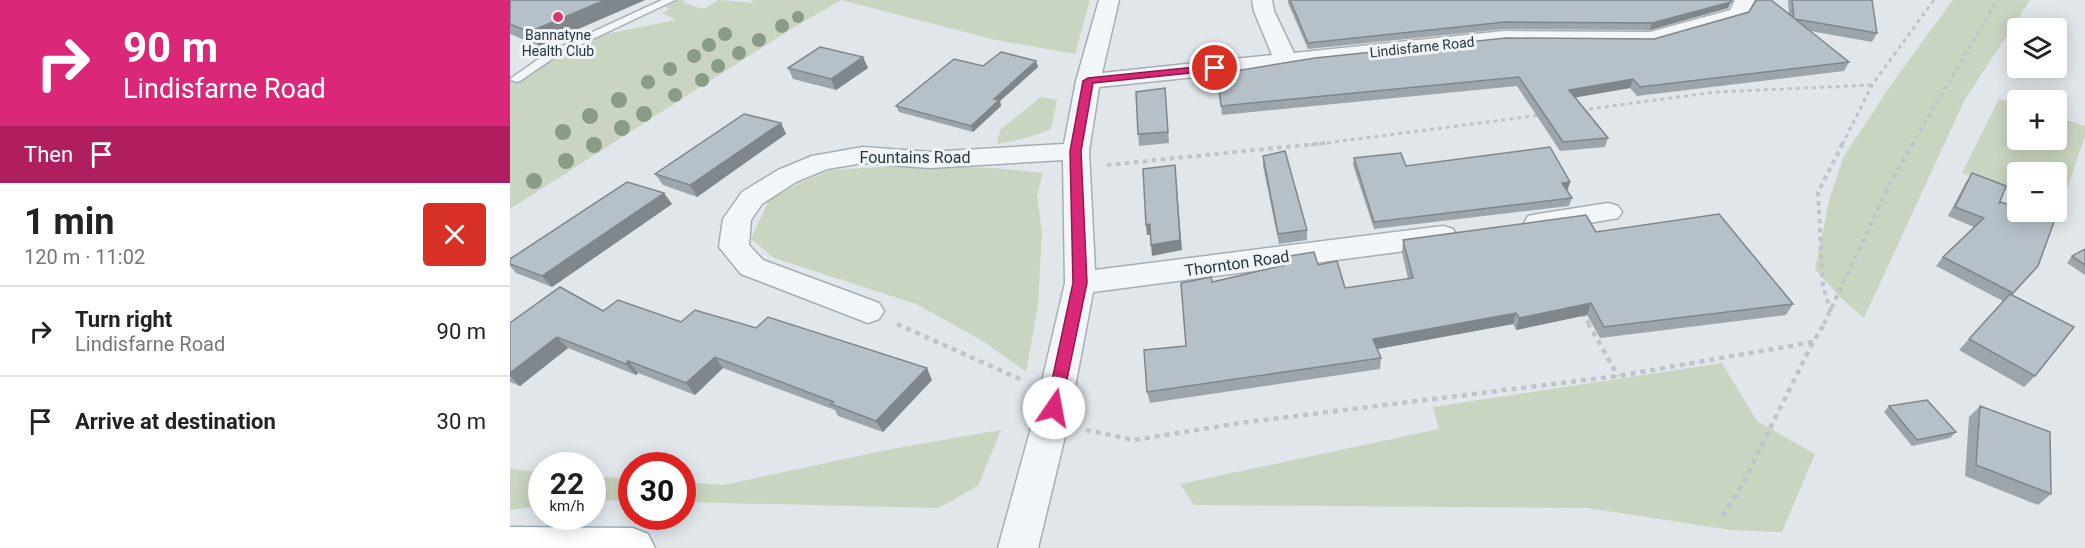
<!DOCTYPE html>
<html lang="en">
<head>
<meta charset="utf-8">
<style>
	:root { --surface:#fff; --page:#f2f2f2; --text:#222; --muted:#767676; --line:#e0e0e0 }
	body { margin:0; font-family:Roboto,sans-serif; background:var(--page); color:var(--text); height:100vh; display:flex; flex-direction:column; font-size:22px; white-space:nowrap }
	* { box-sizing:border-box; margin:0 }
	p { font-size:20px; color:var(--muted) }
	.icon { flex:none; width:33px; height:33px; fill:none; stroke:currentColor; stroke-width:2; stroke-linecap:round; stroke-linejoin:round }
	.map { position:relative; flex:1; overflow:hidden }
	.side { display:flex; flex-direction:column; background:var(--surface); width:510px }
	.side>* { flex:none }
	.banner { background:#db2777; color:#fff; overflow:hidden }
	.fabs { position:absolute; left:1497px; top:18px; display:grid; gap:12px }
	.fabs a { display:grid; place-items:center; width:60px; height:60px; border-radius:6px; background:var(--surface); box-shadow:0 3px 15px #0003; font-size:30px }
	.speed { position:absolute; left:18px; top:452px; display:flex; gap:12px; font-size:30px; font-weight:700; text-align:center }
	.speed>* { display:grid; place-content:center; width:78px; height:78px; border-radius:50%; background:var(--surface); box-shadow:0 3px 15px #0003; line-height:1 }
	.speed small { font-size:15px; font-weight:400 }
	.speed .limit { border:9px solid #d22; background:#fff; color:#111 }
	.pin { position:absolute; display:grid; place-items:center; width:51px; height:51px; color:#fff; margin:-26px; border:3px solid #fff; border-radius:50%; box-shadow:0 2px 6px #0007 }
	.me { position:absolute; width:66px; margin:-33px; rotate:12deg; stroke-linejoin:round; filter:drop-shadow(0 0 4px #0008) }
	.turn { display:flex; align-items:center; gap:21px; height:126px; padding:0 24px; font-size:27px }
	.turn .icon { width:78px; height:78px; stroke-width:2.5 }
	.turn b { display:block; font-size:42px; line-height:51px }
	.then { display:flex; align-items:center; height:57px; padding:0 24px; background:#0003; gap:12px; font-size:22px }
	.round { display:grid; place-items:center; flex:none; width:63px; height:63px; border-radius:6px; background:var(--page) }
	.head { display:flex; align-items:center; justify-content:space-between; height:102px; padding:0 24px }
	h1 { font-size:36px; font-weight:700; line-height:45px }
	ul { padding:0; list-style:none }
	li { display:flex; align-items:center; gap:18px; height:90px; padding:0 24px; border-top:2px solid var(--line) }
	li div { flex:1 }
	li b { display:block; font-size:22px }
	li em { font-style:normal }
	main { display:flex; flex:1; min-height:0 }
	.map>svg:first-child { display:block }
	.green { fill:#c9d5c0 }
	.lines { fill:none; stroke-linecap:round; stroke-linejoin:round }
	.lane-casing { stroke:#a5aeb5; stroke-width:3 }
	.street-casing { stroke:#a5aeb5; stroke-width:3 }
	.primary-casing { stroke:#9eacb7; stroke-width:3 }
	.path-far2 { stroke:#bec4c9; stroke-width:3; stroke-dasharray:4 4; stroke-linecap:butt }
	.path-far1 { stroke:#bec4c9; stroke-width:4; stroke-dasharray:4.5 4.5; stroke-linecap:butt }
	.path { stroke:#bec4c9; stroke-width:4.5; stroke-dasharray:5 5; stroke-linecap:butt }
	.lane { fill:#f3f6f8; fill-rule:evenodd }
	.street { fill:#f3f6f8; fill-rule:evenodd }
	.primary { fill:#fff; fill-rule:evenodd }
	.tree { fill:#8a9c85 }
	.wall { fill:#9da5ac }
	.shaded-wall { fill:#7f868c }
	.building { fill:#b6c0c8; stroke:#7f868c; stroke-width:1.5 }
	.route { fill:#db2777; stroke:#8e194d; stroke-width:1.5 }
	.poi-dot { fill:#da3a6f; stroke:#f0f4f7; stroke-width:2 }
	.labels { text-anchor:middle; stroke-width:6; stroke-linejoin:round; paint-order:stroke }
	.far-poi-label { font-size:14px; fill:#273643; stroke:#f0f4f7 }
	.far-street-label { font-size:14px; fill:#273643; stroke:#f0f4f7 }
	.street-label { font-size:16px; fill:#273643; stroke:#f0f4f7 }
</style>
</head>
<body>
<main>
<section class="side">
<div class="banner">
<div class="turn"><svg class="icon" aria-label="right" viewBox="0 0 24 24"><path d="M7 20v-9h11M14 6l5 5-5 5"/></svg><div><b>90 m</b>Lindisfarne Road</div></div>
<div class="then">Then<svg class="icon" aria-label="arrive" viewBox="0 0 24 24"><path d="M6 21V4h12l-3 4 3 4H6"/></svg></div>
</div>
<div class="head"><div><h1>1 min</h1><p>120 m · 11:02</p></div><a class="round" style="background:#d93025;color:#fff"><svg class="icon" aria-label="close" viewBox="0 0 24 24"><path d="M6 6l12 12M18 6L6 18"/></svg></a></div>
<ul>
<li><svg class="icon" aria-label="right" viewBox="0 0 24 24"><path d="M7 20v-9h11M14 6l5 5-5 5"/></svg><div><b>Turn right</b><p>Lindisfarne Road</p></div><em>90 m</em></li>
<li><svg class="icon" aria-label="arrive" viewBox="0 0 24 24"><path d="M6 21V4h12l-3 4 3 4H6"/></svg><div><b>Arrive at destination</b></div><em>30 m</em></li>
</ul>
</section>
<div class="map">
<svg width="1575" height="548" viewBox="0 0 1575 548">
	<rect width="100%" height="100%" fill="#e0e6ea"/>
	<!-- green -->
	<path class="green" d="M153 0H175L172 2 193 9 209 0 243 3 241 0H580L565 54 486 40 331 0 281 29 0 209V81L41 55 80 37 166 20 152 13 160 9 147 3Z
		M1443 0H1520L1454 101 1354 318 1331 298 1305 269 1319 201 1334 156 1380 86Z
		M531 97 547 100 541 129 513 139 487 144 490 130Z
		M1489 99 1507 105 1508 140H1546L1547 117 1575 126V137L1550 209 1547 208 1546 172H1508L1507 194 1452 173Z
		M402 165 483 168 533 173 527 195 532 232 528 305 516 372 473 341 406 304 264 258 241 239 259 200 290 183 321 170Z
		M1212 363 1247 421 1305 454 1272 532 1221 530 1078 508 684 505 670 484 929 429 923 407Z
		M491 430 468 486 428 508 173 502V482L214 485 376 450Z
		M0 469 31 472V506L0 510Z
		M82 476 121 479V500L83 501Z"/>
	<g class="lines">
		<defs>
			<path id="lane" d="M152 0H165L45 57 10 81 6 82 0 79 37 53Z"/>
			<path id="street" d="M589 0H609L592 73 762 55 744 11 742 0H762L764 11 784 53 994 31 1140 32 1220 10 1225 0H1245L1235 18 1141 46 994 45 589 87 579 151 585 270 933 226 943 229 947 236 943 243 933 246 583 292 558 424 528 548H488L522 424 555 283 553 160 420 168 353 163 317 169 286 182 252 204 241 220 239 245 253 260 369 303 374 311 369 319 358 323 231 274 209 247 213 219 232 192 268 170 302 156 353 147 420 152 554 144 566 81Z
				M1098 203 1108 206 1112 212 1108 218 1028 232 1018 230 1014 223 1018 216 1028 214Z"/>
			<path id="primary" d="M0 527 123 528 138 534 145 548H0Z"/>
		</defs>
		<!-- lane casing -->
		<use href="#lane" class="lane-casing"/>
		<!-- street casing -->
		<use href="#street" class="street-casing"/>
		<!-- primary casing -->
		<use href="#primary" class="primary-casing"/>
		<!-- path-far2 -->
		<path class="path-far2" d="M1071 110 1206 92 1362 85
			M801 145 1031 115
			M1332 145 1362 85 1424 0
			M1402 145 1487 0"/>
		<!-- path-far1 -->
		<path class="path-far1" d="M597 165 815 143
			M1321 312 1313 286 1308 192 1333 143
			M1072 313 1079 324
			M1314 324 1380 183 1403 143"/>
		<!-- path -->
		<path class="path" d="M1078 323 1108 376
			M387 324 512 380
			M576 430 624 440 730 423 1108 376 1303 342
			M1213 516 1233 483 1303 342 1315 323"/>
		<!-- lane -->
		<use href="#lane" class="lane"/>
		<!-- street -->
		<use href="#street" class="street"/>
		<!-- primary -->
		<use href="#primary" class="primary"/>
	</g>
	<!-- trees -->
	<g class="tree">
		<circle cx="288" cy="17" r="6"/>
		<circle cx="272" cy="26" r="7"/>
		<circle cx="215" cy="34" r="7"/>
		<circle cx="249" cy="40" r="7"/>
		<circle cx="199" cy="45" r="7"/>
		<circle cx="229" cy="53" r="7"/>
		<circle cx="184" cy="56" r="7"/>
		<circle cx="208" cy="66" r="7"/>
		<circle cx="160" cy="69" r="7"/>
		<circle cx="192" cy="80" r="7"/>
		<circle cx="138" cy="82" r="7"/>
		<circle cx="165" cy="95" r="7"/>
		<circle cx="109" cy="100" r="8"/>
		<circle cx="134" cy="114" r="8"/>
		<circle cx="80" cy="116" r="8"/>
		<circle cx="112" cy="128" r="8"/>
		<circle cx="53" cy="132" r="8"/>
		<circle cx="84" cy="145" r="8"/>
		<circle cx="56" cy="161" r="8"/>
		<circle cx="24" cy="181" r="8"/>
	</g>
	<!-- wall -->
	<path class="wall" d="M0 0H135L29 46 0 34Z
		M778 0H1222L1218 8 1140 30 994 29 798 49 778 3Z
		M1278 0H1362L1367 33 1362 42 1300 31 1339 62 1334 71 1127 96 1120 88 1065 97 1098 138 1095 147 1050 151 1007 86 712 115 707 74 1144 39 1279 14Z
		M353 57 358 68 326 90 283 79 278 68Z
		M526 61 528 67 490 101 491 106 463 132 389 112 386 106 473 66Z
		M656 99 659 143 629 146 628 134Z
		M271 123 276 134 187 197 153 185 145 174Z
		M753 156 797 230V240L769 244 753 166Z
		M844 158 1058 189 1056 190 1062 198 1059 206 864 229 843 165Z
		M1462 173 1489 204 1528 266 1502 295 1525 376 1514 387 1449 350 1493 301 1426 266 1433 257 1464 227 1438 216 1456 182Z
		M162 204 42 287 6 273 0 266V259Z
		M1086 232 1283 304 1276 315 1090 338 1077 315 1006 330 1003 324 867 349 871 358 870 369 640 403 637 392 676 346 702 282 773 266V257L808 265 835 288 898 279 892 252 893 240Z
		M1575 249V275L1557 263 1562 256Z
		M93 311 171 322 422 380 373 432 328 416 325 410 213 368 185 395 128 373 126 375 58 348 10 386 0 382V323Z
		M1379 406 1446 432 1440 438 1402 446 1374 412Z
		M1470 406 1541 494 1528 505 1455 476 1459 417Z"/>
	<!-- shaded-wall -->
	<path class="shaded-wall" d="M95 0H135L29 46 19 32Z
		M1222 0 1218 8 1140 30 1142 23Z
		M353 57 358 68 326 90 321 79Z
		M526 61 528 67 490 101 491 106 463 132 461 126 484 99Z
		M1123 79 1120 88 1057 99 1059 90Z
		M271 123 276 134 187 197 180 185Z
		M665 165 672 250 642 256 641 245Z
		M1060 182 1058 189 1050 190 1052 183Z
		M154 193 162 204 42 287 32 276Z
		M640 224 641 235H637L636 225Z
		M1081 303 1077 315 1006 330 1009 318Z
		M1006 313 1003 324 862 350 863 339Z
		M47 337 58 348 10 386 0 376V373Z
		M205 357 213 368 185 395 176 383Z
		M118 361 128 373 126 375 116 364Z
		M417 368 422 380 373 432 366 421Z"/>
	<!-- building -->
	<path class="building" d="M0 0H95L19 32 0 24Z
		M780 0H1222L1221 2 1142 23 995 22 798 43Z
		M1246 0H1261L1284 18 1282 0H1362L1367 33 1285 19 1339 62 1130 87 1123 79 1059 90 1098 138 1053 142 1009 77 711 106 707 74 805 58 996 38 1144 39 1239 12Z
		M310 47 353 57 321 79 278 68Z
		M491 52 526 61 484 99 489 100 461 126 386 106 444 59 473 66Z
		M655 88 658 132 628 134 626 92Z
		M234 114 271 123 180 185 145 174Z
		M1040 147 1060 182 1052 183 1062 198 864 222 844 158 891 153 896 166Z
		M775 151 797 230 768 234 753 156Z
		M665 165 670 240 641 245 640 224 636 225 633 169Z
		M1462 173 1496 186 1489 204 1491 202 1508 208V212H1516L1544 222 1528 266 1503 293 1433 257 1474 218 1445 207Z
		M117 182 154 193 32 276 0 264V259Z
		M1209 214 1283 304 1094 327 1081 303 1009 318 1006 313 863 339 871 358 637 392 634 350 676 346 671 283 701 277 702 282 775 265 773 257 804 252 808 265 827 261 835 288 903 278 893 240 1076 215 1086 232Z
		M1575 249V265L1562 256Z
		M50 287 93 311 108 300 171 322 185 310 246 328 258 317 417 368 366 421 321 404 324 402 205 357 176 383 118 361 116 364 47 337 0 373V323Z
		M1500 294 1564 327 1525 376 1459 339Z
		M1417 400 1446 432 1407 440 1379 406Z
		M1470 406 1540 432 1541 494 1466 465Z"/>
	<!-- route -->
	<path class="route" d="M705 65 709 66V70L583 83 571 151 577 283 551 408 549 413 544 415 538 413 536 408 563 283 560 151 573 81 578 78Z"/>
	<!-- markers -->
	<circle class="poi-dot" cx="48" cy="17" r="6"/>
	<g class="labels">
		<!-- far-poi labels -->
		<g class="far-poi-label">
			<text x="48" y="40">Bannatyne<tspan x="48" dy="16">Health Club</tspan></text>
		</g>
		<!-- far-street labels -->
		<g class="far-street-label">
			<text transform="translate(912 47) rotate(-6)" y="5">Lindisfarne Road</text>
		</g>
		<!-- street labels -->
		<g class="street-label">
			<text x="405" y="163">Fountains Road</text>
			<text transform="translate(727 263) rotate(-8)" y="6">Thornton Road</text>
		</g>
	</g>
</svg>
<div class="fabs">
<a><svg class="icon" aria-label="layers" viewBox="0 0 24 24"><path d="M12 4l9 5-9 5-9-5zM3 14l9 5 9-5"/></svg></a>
<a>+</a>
<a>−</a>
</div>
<div class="speed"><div>22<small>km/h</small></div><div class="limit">30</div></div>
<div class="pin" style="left:705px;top:68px;background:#d93025"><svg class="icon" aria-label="arrive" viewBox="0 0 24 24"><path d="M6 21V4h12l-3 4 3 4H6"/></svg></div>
<svg class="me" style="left:544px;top:408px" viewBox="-20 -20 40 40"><circle r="19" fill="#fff"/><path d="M0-13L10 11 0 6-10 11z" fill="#db2777"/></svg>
</div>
</main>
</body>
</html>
